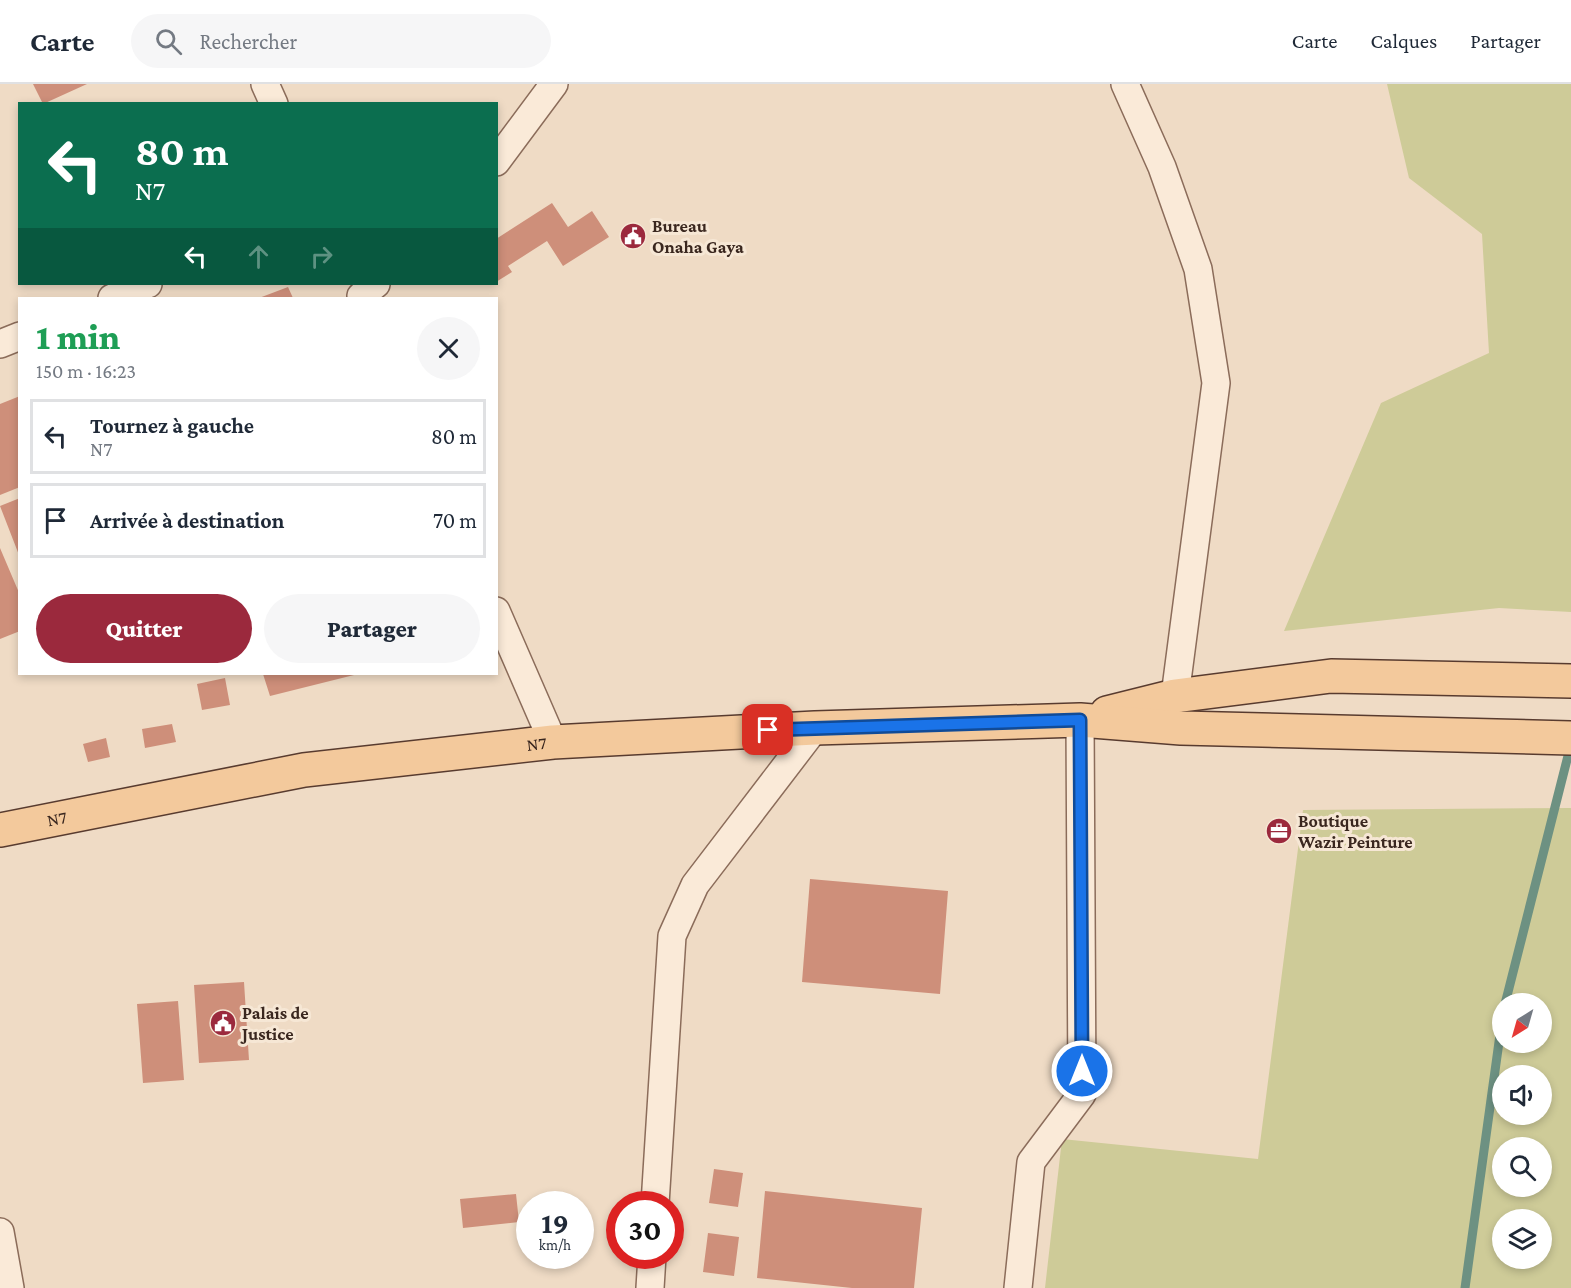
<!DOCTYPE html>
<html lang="fr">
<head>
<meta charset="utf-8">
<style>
	:root { --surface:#fff; --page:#f6f6f7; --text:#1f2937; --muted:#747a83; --line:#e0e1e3; --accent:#9b293d }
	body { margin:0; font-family:"Crimson Pro",serif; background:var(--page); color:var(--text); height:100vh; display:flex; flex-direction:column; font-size:22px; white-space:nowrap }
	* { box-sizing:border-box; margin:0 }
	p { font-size:20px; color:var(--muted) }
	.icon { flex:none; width:33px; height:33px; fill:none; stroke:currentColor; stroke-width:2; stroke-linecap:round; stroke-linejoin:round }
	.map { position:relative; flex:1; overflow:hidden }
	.details { position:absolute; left:18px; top:213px; width:480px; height:378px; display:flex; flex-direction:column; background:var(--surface); border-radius:0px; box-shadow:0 3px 9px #0003 }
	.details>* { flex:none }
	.hud { position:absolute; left:18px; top:18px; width:480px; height:183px; border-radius:0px; box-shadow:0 3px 9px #0003; background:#0b6e4f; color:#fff; overflow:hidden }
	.needle { width:39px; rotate:217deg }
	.tools { position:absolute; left:1492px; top:909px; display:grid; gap:12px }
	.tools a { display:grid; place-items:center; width:60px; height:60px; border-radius:50%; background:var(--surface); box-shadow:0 3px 9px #0003; font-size:30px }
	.speed { position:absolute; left:516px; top:1107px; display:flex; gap:12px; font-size:30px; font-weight:700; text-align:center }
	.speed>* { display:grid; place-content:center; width:78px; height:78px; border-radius:50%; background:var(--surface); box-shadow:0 3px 9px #0003; line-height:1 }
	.speed small { font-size:15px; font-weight:400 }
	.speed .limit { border:9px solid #d22; background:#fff; color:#111 }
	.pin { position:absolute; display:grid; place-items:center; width:51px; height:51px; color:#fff; margin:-26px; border-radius:12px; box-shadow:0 3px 9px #0006 }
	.me { position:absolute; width:66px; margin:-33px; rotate:0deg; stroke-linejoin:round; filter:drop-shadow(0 0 4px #0008) }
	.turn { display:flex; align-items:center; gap:21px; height:126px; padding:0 18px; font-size:27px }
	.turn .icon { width:78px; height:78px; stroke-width:2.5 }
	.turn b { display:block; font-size:42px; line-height:51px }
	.lanes { display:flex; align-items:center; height:57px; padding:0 18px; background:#0003; justify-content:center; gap:30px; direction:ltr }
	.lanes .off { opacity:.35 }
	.round { display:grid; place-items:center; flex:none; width:63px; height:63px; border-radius:32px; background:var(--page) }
	.headline { display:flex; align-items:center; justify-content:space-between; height:102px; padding:0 18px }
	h1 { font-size:36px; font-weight:800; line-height:45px; color:#1e9e55 }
	.action { display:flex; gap:12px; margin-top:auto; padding:12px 18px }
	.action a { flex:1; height:69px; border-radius:36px; background:var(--accent); color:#fff; font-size:24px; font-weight:800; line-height:69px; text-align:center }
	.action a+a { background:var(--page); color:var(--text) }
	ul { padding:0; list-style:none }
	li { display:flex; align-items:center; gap:18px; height:75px; margin:0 12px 9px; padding:0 6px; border:3px solid var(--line); border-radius:0px }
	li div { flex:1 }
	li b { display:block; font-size:22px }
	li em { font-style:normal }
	header { display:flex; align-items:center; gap:36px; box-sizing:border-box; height:84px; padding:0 30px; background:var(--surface); border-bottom:2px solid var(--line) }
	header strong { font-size:28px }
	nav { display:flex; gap:33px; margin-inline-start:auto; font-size:21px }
	.search { width:420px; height:54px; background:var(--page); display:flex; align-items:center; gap:15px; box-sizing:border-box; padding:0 21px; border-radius:33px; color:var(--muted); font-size:22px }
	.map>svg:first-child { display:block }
	.green { fill:#cecb98; fill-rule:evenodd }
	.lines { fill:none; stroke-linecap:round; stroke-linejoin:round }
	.stream { stroke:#6d9182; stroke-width:9 }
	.building { fill:#ce8f7a }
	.minor-casing { stroke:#8b6c5a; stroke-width:30 }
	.primary-casing { stroke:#583b2f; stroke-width:36 }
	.minor { stroke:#faead8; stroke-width:27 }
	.primary { stroke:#f3c99c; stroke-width:33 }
	.route-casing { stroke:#114b97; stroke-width:15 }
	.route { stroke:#1a73e8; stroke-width:10 }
	.labels { text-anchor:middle; stroke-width:6; stroke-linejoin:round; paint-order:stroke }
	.poi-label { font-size:18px; font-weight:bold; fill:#3a271f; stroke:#f6e7d5; text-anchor:start }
	.street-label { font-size:18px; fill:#3a271f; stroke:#f6e7d5 }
</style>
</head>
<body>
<header>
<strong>Carte</strong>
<div class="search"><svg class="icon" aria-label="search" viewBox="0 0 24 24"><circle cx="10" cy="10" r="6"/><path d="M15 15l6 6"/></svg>Rechercher</div>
<nav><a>Carte</a><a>Calques</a><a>Partager</a></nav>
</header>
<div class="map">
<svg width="1571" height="1204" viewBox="0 0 1571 1204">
	<rect width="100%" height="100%" fill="#efdbc5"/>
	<!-- green -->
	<path class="green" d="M1387 0H1571V528L1499 524 1284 547 1381 319 1489 269 1482 150 1409 94Z
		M1571 724V1204H1045L1062 1055 1258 1075 1303 726ZM1503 920H1542V958H1503ZM1503 992H1542V1030H1503ZM1503 1064H1542V1102H1503ZM1503 1136H1542V1174H1503Z"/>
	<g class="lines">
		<!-- stream -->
		<path class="stream" d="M1505 920 1571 660
			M1465 1204 1503 929"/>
	</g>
	<!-- building -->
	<path class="building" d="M33 0H87L43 20Z
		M552 119 568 143 592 127 609 153 563 182 547 157 508 182 512 188 496 198V155Z
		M288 203 293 214H259Z
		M20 312V403L0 411V320Z
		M20 414V471H19L0 422Z
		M0 464 20 511V547L0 555Z
		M263 590H358L270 612Z
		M225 594 230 621 202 626 197 600Z
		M172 640 176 658 145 664 142 645Z
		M106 654 110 673 88 678 83 660Z
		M810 795 948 807 940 910 802 898Z
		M244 898 249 976 199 979 194 901Z
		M178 917 184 996 143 999 137 920Z
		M714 1085 743 1089 738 1123 709 1119Z
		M765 1107 922 1124 914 1204H852L757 1194Z
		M516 1110 519 1138 463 1144 460 1115Z
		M708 1149 739 1153 734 1192 703 1188Z"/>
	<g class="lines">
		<defs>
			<path id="minor" d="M265 0 274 20
				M1125 0 1162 83 1198 185 1216 299 1175 612
				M496 78 554 0
				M361 212 376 200
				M112 214 148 200
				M0 260 20 252
				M496 527 553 658
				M655 1120 672 852 695 801 815 644
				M0 1148 10 1204
				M650 1204 652 1172
				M1018 1204 1031 1078 1082 1010 1080 636"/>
			<g id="primary">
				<path d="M1107 629 1175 612 1331 592 1571 597"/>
				<path id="s1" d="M0 746 304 686 553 658 815 644 1080 636 1181 644 1571 654"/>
			</g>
		</defs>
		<!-- minor casing -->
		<use href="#minor" class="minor-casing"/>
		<!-- primary casing -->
		<use href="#primary" class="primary-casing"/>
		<!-- minor -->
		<use href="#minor" class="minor"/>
		<!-- primary -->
		<use href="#primary" class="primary"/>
	</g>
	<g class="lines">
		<defs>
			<path id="route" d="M768 646 1080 636 1082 987"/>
		</defs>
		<!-- route casing -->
		<use href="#route" class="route-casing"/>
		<!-- route -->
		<use href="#route" class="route"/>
	</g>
	<!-- icons -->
	<defs>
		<symbol id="civic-disc" viewBox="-11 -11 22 22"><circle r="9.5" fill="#9b293d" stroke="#f6e7d5"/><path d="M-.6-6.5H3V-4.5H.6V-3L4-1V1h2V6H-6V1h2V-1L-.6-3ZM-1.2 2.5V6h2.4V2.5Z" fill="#fff"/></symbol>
		<symbol id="office-disc" viewBox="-11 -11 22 22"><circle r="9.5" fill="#9b293d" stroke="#f6e7d5"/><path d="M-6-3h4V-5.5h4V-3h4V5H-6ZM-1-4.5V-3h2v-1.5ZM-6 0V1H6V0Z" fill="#fff"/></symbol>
	</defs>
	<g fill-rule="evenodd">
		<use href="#civic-disc" x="618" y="137" width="30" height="30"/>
		<use href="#office-disc" x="1264" y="732" width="30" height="30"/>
		<use href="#civic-disc" x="208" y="924" width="30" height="30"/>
	</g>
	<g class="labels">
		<!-- poi labels -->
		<g class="poi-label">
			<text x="652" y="148">Bureau<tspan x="652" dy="21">Onaha Gaya</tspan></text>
			<text x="1298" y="743">Boutique<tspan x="1298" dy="21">Wazir Peinture</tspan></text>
			<text x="242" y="935">Palais de<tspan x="242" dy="21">Justice</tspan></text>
		</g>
		<!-- street labels -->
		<g class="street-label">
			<text dy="6" stroke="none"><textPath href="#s1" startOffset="544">N7</textPath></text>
			<text dy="6" stroke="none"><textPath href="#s1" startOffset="58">N7</textPath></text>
		</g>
	</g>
</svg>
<div class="tools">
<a><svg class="needle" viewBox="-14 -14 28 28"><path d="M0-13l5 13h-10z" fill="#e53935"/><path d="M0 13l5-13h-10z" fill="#747a83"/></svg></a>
<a><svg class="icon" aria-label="sound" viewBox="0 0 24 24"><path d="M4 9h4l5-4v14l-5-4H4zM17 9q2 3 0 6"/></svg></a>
<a><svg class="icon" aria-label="search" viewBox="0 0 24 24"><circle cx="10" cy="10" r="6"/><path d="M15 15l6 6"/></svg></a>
<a><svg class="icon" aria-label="layers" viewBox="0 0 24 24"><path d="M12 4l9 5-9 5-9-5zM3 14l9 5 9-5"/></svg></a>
</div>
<div class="speed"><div>19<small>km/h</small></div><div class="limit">30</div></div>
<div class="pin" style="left:768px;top:646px;background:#d93025"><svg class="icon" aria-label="arrive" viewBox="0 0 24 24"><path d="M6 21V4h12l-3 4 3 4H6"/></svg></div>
<svg class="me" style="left:1082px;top:987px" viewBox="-20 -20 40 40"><circle r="17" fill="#1a73e8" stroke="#fff" stroke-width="3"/><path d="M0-11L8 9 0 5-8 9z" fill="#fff"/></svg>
<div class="hud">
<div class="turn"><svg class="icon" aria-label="left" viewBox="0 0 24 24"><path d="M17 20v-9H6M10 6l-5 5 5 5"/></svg><div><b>80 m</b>N7</div></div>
<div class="lanes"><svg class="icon" aria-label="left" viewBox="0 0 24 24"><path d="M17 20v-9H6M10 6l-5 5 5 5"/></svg><svg class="icon off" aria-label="ahead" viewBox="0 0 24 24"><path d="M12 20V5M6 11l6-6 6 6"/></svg><svg class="icon off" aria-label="right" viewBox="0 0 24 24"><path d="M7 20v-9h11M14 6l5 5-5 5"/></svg></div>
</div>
<section class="details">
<div class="headline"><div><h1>1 min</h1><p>150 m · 16:23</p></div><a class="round"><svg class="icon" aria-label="close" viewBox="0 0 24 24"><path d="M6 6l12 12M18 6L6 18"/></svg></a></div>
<ul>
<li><svg class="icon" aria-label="left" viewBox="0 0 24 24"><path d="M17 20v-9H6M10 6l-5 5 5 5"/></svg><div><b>Tournez à gauche</b><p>N7</p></div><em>80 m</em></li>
<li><svg class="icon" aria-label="arrive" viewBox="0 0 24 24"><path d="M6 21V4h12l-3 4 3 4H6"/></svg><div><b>Arrivée à destination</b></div><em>70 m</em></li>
</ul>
<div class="action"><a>Quitter</a><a>Partager</a></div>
</section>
</div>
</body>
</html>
